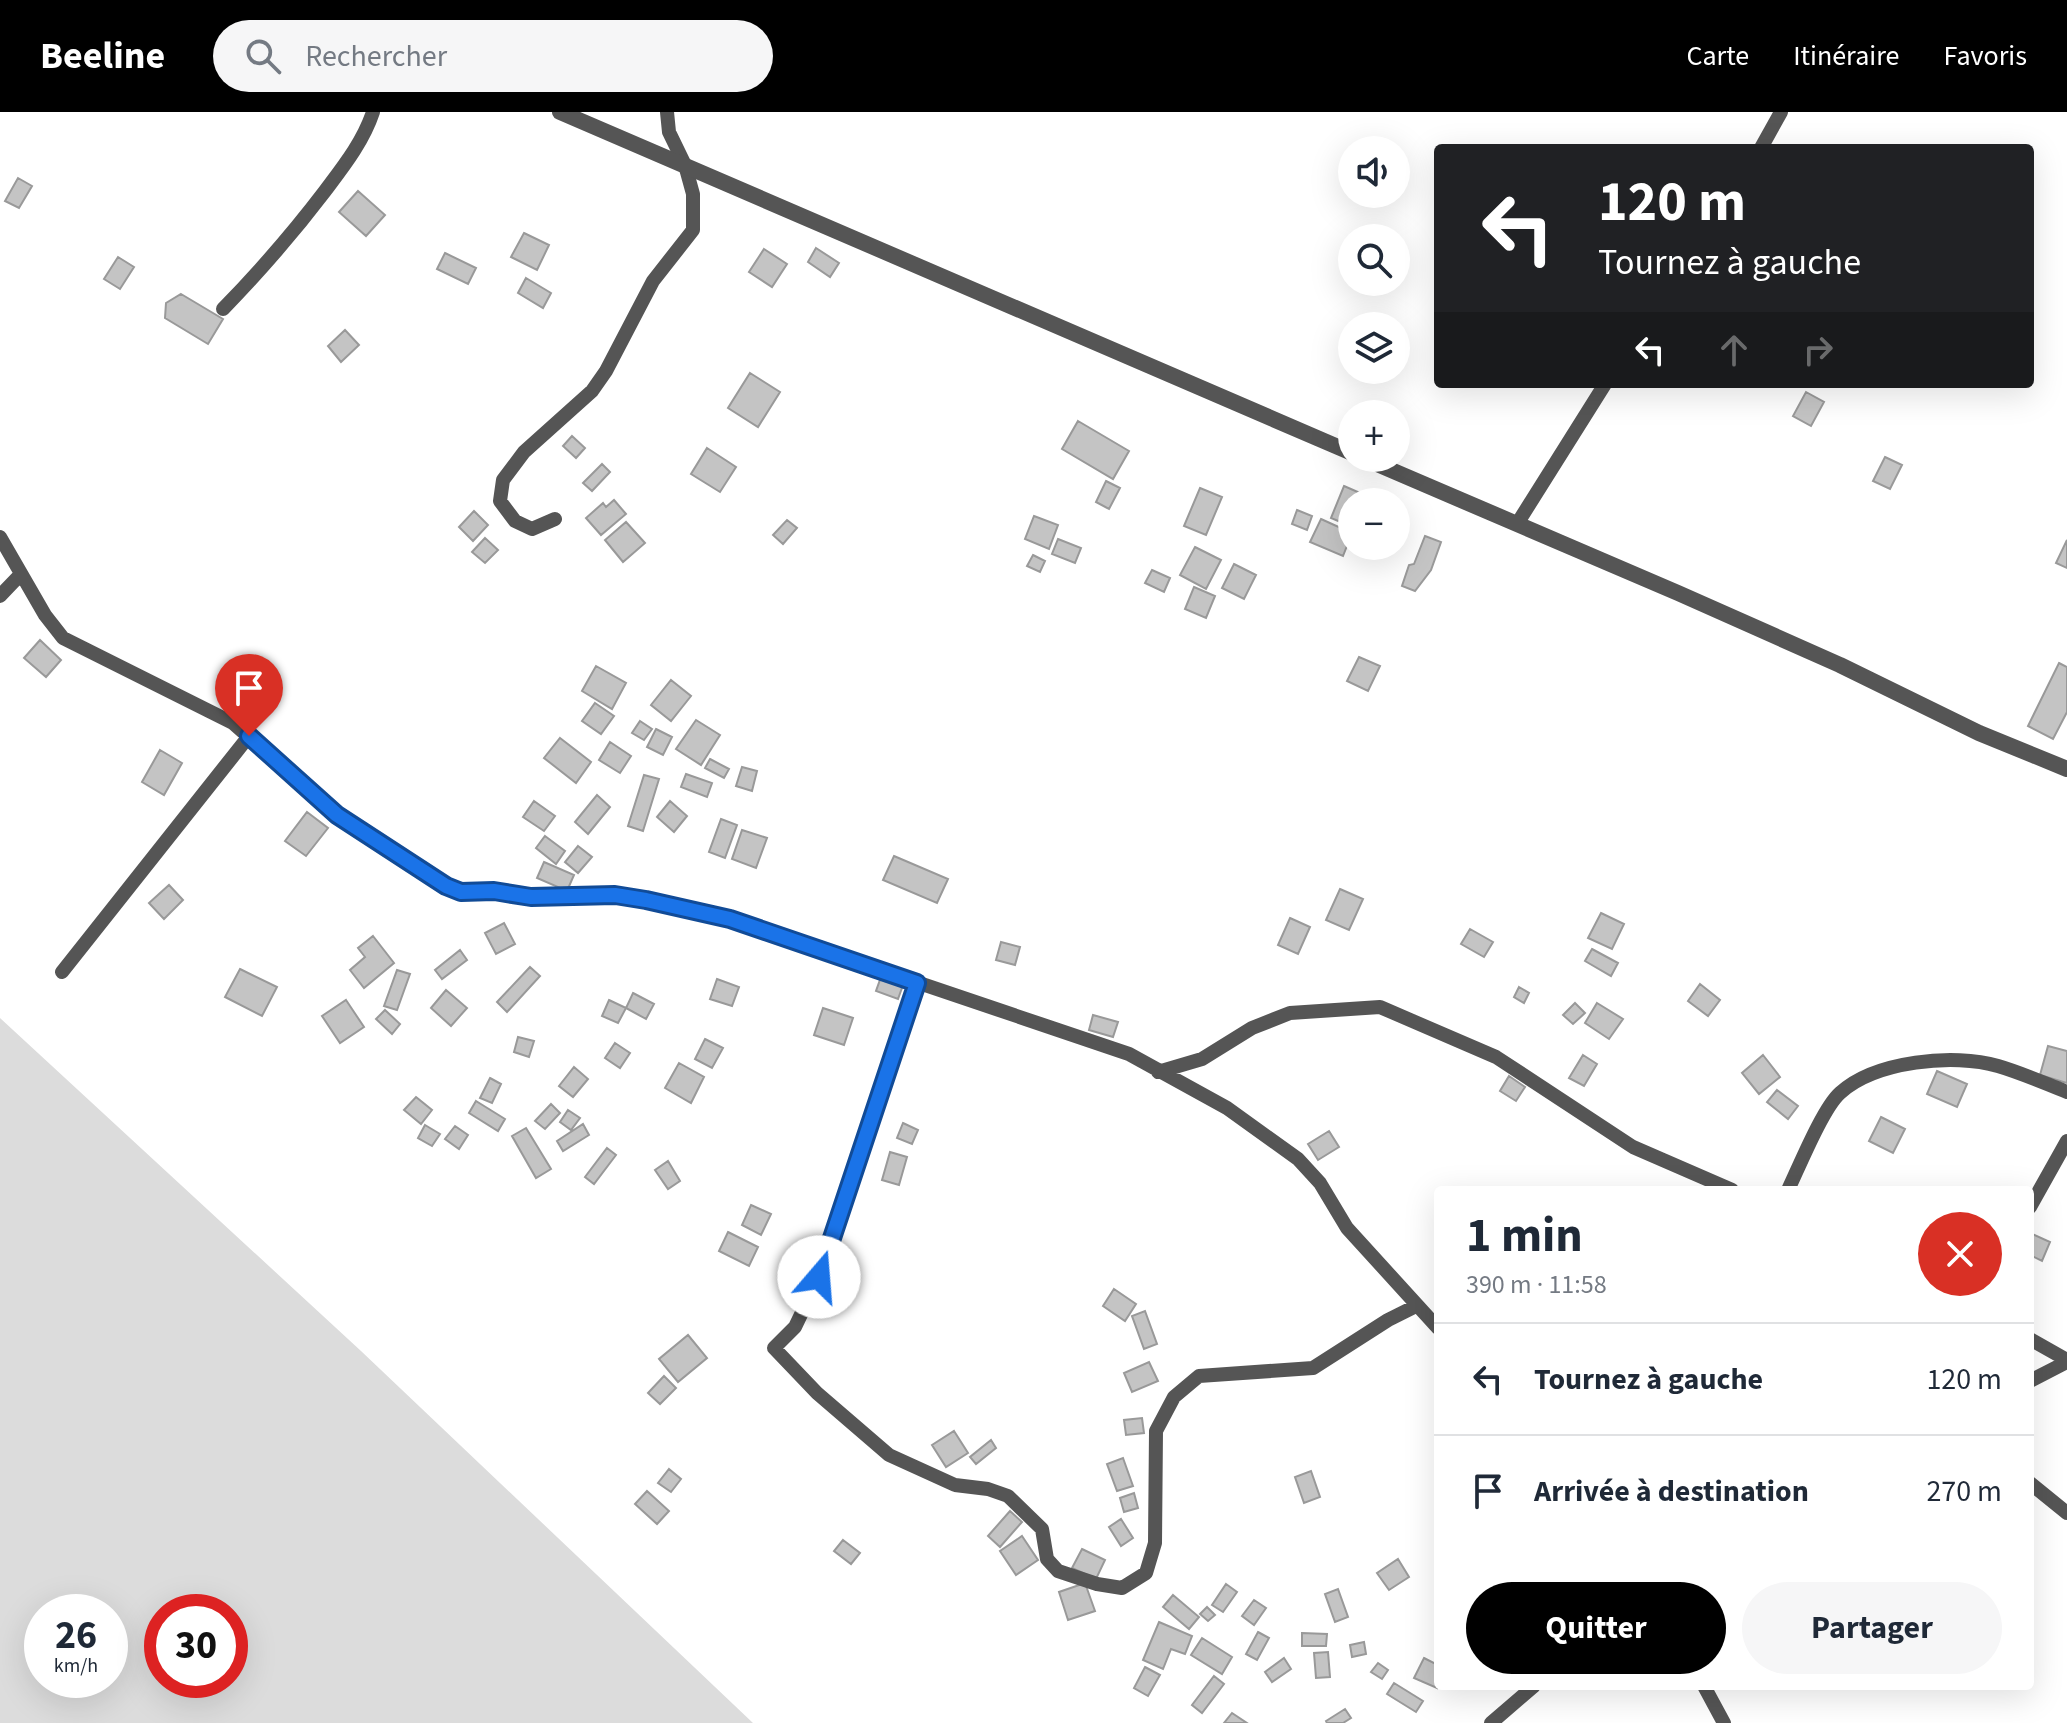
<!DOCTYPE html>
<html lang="fr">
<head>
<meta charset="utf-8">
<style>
	:root { --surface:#fff; --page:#f6f6f7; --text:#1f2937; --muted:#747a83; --line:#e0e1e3; --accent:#000 }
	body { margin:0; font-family:"Source Sans 3",sans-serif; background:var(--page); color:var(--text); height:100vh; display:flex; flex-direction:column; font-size:30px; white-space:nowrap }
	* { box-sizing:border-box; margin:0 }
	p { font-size:26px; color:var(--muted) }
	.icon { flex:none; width:44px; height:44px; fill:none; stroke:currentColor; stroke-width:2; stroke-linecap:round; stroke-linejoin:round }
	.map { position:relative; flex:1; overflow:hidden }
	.panel { position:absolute; left:1434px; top:1074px; width:600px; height:504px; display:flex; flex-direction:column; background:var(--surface); border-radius:8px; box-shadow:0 8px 32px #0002 }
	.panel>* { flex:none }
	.guide { position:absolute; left:1434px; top:32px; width:600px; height:244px; border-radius:8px; box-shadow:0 8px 32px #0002; background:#202124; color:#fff; overflow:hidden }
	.tools { position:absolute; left:1338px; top:24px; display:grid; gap:16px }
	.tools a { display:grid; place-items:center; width:72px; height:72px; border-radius:50%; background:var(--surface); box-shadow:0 8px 32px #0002; font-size:40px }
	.speed { position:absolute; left:24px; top:1482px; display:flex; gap:16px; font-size:40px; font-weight:700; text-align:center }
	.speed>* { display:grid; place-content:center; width:104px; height:104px; border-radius:50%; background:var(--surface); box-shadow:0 8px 32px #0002; line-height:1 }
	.speed small { font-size:20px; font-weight:400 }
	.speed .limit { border:12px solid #d22; background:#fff; color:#111 }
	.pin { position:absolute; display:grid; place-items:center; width:68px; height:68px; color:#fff; margin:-82px -34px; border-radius:50% 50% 50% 0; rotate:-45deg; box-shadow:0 0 8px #0007 }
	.pin .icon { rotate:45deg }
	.me { position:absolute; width:88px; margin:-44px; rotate:18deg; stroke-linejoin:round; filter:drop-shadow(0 0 6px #0008) }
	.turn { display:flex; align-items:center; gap:28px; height:168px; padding:0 32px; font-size:36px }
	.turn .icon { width:104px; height:104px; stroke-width:2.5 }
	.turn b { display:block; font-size:56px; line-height:68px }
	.lanes { display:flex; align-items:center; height:76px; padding:0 32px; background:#0003; justify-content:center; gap:40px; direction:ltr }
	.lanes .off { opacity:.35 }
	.round { display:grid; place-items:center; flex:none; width:84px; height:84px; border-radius:42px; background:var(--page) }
	.head { display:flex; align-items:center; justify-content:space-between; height:136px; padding:0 32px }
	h1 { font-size:48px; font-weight:700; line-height:60px }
	.primary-button { display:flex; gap:16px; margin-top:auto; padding:16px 32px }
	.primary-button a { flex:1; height:92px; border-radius:48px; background:var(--accent); color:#fff; font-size:32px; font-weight:700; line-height:92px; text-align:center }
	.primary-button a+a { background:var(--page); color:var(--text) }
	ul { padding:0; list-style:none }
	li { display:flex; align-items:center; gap:24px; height:112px; padding:0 32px; border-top:2px solid var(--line) }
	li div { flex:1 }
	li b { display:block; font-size:30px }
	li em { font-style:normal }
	header { display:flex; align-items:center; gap:48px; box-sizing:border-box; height:112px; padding:0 40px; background:var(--accent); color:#fff }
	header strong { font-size:38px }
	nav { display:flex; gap:44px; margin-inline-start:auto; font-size:28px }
	.search { width:560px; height:72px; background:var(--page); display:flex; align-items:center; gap:20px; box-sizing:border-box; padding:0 28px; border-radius:44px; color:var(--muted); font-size:30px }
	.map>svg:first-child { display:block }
	.green { fill:#dcdcdc; fill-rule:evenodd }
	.building { fill:#c4c4c4; stroke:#999; stroke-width:2 }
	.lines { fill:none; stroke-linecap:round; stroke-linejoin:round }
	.minor { stroke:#555; stroke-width:14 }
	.tertiary { stroke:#555; stroke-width:16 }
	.route-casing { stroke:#114b97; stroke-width:20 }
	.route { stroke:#1a73e8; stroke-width:14 }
</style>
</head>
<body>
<header>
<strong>Beeline</strong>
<div class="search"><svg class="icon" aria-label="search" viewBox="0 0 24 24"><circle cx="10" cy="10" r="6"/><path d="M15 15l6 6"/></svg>Rechercher</div>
<nav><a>Carte</a><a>Itinéraire</a><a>Favoris</a></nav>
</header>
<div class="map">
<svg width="2067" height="1611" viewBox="0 0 2067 1611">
	<rect width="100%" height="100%" fill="#fff"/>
	<!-- green -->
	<path class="green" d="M0 906 361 1239 753 1611H0ZM110 1500V1568H42V1500ZM230 1500V1568H162V1500Z"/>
	<!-- building -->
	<path class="building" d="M18 66 32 74 19 96 5 89Z
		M358 79 385 103 366 124 339 100Z
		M524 121 549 133 537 158 511 145Z
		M816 136 839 151 830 165 808 150Z
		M764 137 787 152 772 175 749 160Z
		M445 141 476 156 468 172 437 157Z
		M118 145 134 155 120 177 104 167Z
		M526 166 551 181 543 196 518 181Z
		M181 182 223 207 208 232 165 206 166 191Z
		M345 218 359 233 341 250 328 234Z
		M750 261 780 280 758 315 728 296Z
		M1806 280 1824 290 1811 314 1793 304Z
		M1078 309 1129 339 1113 367 1062 337Z
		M572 324 585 336 576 346 563 334Z
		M707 336 736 355 720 380 691 362Z
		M1885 345 1902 353 1890 377 1873 369Z
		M602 352 610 360 592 379 583 371Z
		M1106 369 1120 376 1109 397 1096 390Z
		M1344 374 1367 384 1364 390H1352V415L1331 406Z
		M1200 376 1222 385 1206 423 1184 414Z
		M614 388 626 402 601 423 586 406 603 391 606 395Z
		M1297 398 1312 404 1307 418 1292 412Z
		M474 399 488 413 473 429 459 415Z
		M1034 404 1058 413 1049 437 1025 427Z
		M1321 407 1352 421 1343 444 1310 430Z
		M787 408 797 416 783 432 773 423Z
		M626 410 645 431 623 450 605 428Z
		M1425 424 1441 430 1431 458 1415 479 1402 474 1409 453 1414 452Z
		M485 426 498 438 485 451 472 440Z
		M1058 427 1081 436 1075 451 1052 442Z
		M2067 428V456L2056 451Z
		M1195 435 1221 448 1206 477 1180 463Z
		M1033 443 1045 449 1040 460 1027 454Z
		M1234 452 1256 463 1244 487 1222 476Z
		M1152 458 1170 466 1164 480 1145 471Z
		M1194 475 1215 484 1206 506 1185 497Z
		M40 528 61 548 46 565 24 546Z
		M1359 545 1380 554 1368 579 1347 569Z
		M2059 551 2067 555V600L2053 627 2028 614Z
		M596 554 626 571 612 597 582 579Z
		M671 568 691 584 671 609 651 593Z
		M595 591 614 604 601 622 582 609Z
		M696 608 720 623 701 653 676 637Z
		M640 609 652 617 644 628 632 621Z
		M656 617 672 625 663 643 647 635Z
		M560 626 591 650 576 671 544 646Z
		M610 630 631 644 620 661 599 648Z
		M160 638 182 651 164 683 142 670Z
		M710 647 729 657 724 666 705 656Z
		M742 655 757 659 752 679 736 674Z
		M686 662 712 671 707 685 681 675Z
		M644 663 659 667 643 719 628 714Z
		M597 683 610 695 588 722 575 710Z
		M534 689 555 704 544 719 523 705Z
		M670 689 687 704 674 720 657 705Z
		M307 700 328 716 306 744 285 729Z
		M721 707 737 713 725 746 709 740Z
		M742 718 767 726 756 756 732 747Z
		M545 724 565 739 556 752 536 736Z
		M578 734 592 745 578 761 565 750Z
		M894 744 948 767 937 791 883 768Z
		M544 750 574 763 567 779 537 766Z
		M169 773 183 788 164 807 149 791Z
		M1340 777 1363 787 1349 818 1326 808Z
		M1601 801 1624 812 1612 837 1588 826Z
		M1290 806 1310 815 1298 842 1278 833Z
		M504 811 515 832 496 842 485 821Z
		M1470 817 1493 830 1484 845 1461 832Z
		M373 824 394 851 364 876 350 858 365 845 358 836Z
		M1001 830 1020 835 1015 853 996 848Z
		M1592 837 1618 851 1611 864 1585 849Z
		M460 838 467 848 442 867 435 858Z
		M530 855 540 864 507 900 497 890Z
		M240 857 277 875 262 904 225 885Z
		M397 858 410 862 397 898 384 894Z
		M881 865 903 873 898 887 876 879Z
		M717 867 739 875 732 894 710 887Z
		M1700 872 1720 888 1708 904 1688 889Z
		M1519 875 1529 881 1524 891 1514 885Z
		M446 878 467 896 451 914 431 896Z
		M633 881 654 892 646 907 626 896Z
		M346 888 364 915 340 931 322 904Z
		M609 888 626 896 618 911 602 904Z
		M1575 891 1585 901 1573 912 1563 903Z
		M1597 891 1623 907 1609 927 1585 911Z
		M823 896 853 906 844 933 814 923Z
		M385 898 400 912 392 922 376 907Z
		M1093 903 1118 910 1113 925 1089 918Z
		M518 925 534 929 529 945 514 940Z
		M705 927 723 936 712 956 695 947Z
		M615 931 630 941 620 956 605 946Z
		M2048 934 2067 939V971L2040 963Z
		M1583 943 1597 952 1584 974 1569 966Z
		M1763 943 1780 965 1759 982 1742 961Z
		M679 951 704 965 691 991 665 976Z
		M574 955 588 967 573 985 559 974Z
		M1937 959 1967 972 1957 995 1927 982Z
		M1509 964 1525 975 1516 989 1500 979Z
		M490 966 501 972 492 991 480 986Z
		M1777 978 1798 994 1788 1007 1767 990Z
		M416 985 432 998 421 1012 404 998Z
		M476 989 505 1007 498 1019 469 1001Z
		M551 992 560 1001 545 1017 535 1009Z
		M568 998 580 1006 571 1018 560 1010Z
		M1881 1005 1905 1017 1893 1041 1869 1029Z
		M903 1011 918 1018 912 1032 897 1026Z
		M583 1012 589 1023 563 1039 557 1029Z
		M425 1013 440 1022 432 1034 418 1026Z
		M455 1014 468 1023 459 1037 445 1027Z
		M526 1016 551 1057 536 1066 512 1024Z
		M1329 1019 1339 1035 1318 1048 1308 1032Z
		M607 1036 616 1043 594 1072 585 1065Z
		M890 1040 907 1045 899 1073 882 1068Z
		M668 1049 680 1069 668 1077 655 1058Z
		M751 1093 771 1102 761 1123 742 1113Z
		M728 1120 758 1135 749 1154 719 1139Z
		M2030 1121 2050 1130 2042 1149 2030 1143Z
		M1114 1177 1136 1192 1125 1209 1103 1194Z
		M1145 1199 1157 1232 1144 1237 1132 1204Z
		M688 1223 707 1246 678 1270 659 1247Z
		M1149 1250 1158 1269 1132 1280 1124 1261Z
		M664 1264 676 1276 660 1292 648 1281Z
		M1142 1306 1144 1321 1126 1323 1124 1308Z
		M954 1319 968 1341 946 1355 932 1333Z
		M991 1328 996 1336 976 1352 970 1345Z
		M1123 1346 1133 1374 1117 1379 1107 1352Z
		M669 1357 681 1367 671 1380 658 1371Z
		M1311 1359 1320 1385 1304 1391 1295 1365Z
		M647 1379 669 1399 657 1412 635 1392Z
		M1134 1381 1138 1396 1124 1400 1120 1386Z
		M1010 1399 1022 1410 1000 1435 988 1424Z
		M1121 1407 1133 1426 1121 1434 1109 1415Z
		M1022 1424 1038 1448 1016 1463 1000 1439Z
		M843 1428 860 1441 851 1452 834 1439Z
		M1082 1437 1105 1448 1096 1467 1072 1456Z
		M1398 1447 1409 1465 1389 1478 1377 1461Z
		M1085 1471 1095 1499 1068 1508 1059 1480Z
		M1226 1472 1237 1480 1223 1500 1212 1493Z
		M1338 1477 1348 1505 1335 1510 1325 1482Z
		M1173 1483 1199 1505 1189 1517 1163 1495Z
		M1254 1488 1266 1496 1254 1513 1242 1504Z
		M1207 1495 1215 1503 1208 1509 1200 1502Z
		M1159 1510 1192 1524 1185 1542 1171 1537 1163 1557 1143 1548Z
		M1258 1520 1269 1526 1257 1548 1246 1542Z
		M1302 1521 1327 1522 1326 1534H1302Z
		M1202 1526 1232 1545 1222 1562 1191 1543Z
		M1364 1530 1366 1542 1352 1545 1350 1533Z
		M1328 1540 1330 1565 1316 1566 1314 1541Z
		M1284 1546 1291 1557 1272 1570 1265 1560Z
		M1424 1546 1438 1553 1437 1576 1414 1566Z
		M1378 1551 1388 1558 1382 1567 1371 1560Z
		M1145 1555 1160 1563 1148 1584 1134 1576Z
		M1214 1564 1224 1572 1202 1601 1192 1593Z
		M1394 1571 1423 1589 1416 1600 1387 1582Z
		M1345 1597 1351 1606 1343 1611H1327L1326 1609Z
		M1232 1601 1247 1611H1224Z"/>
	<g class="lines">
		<!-- minor -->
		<path class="minor" d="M1761 36 1781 0
			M223 197C259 160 293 121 325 79 343 55 363 30 373 0
			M555 407 532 417 515 409 500 389 503 368 524 340 592 279 606 259 653 169 693 118V82L685 53 669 20 667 0
			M1517 412 1605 272
			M0 425 45 503 63 526 233 611 337 703 446 774 461 780 494 779 531 785 615 783 730 807 1129 942 1227 996 1298 1047 1320 1071 1347 1116 1438 1216
			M0 484 20 463
			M62 860 249 624
			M917 871 819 1165 795 1215 774 1236 817 1281 889 1343 955 1373 988 1377 1008 1384 1042 1417 1047 1447 1058 1459 1097 1472 1122 1476 1146 1461 1155 1431 1156 1319 1174 1285 1199 1264 1313 1256 1388 1208 1416 1194
			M1158 960 1202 947 1252 916 1290 901 1380 895 1496 945 1633 1035 1732 1078
			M1788 1078C1799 1055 1823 996 1840 981 1875 949 1954 941 1998 954 2022 961 2044 971 2067 980
			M2030 1095 2067 1029
			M2030 1227 2067 1248
			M2030 1269 2067 1250
			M2030 1371 2067 1401
			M1704 1574 1724 1611
			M1491 1611 1534 1574"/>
		<!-- tertiary -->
		<path class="tertiary" d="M560 0 1352 341
			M1363 346 1678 481 1840 553 1979 621 2067 657"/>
	</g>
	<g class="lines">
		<defs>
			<path id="route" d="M249 624 337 703 446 774 461 780 494 779 531 785 615 783 646 788 730 807 917 871 819 1165"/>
		</defs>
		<!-- route casing -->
		<use href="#route" class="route-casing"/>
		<!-- route -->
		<use href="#route" class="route"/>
	</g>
</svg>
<div class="tools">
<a><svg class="icon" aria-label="sound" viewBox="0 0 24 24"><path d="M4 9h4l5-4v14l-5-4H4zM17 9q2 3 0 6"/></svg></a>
<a><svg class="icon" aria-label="search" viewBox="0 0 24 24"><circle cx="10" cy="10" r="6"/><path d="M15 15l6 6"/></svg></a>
<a><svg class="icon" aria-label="layers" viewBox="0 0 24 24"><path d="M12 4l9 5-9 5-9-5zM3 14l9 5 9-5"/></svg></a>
<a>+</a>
<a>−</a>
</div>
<div class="speed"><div>26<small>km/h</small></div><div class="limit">30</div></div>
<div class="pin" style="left:249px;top:624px;background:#d93025"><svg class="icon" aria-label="arrive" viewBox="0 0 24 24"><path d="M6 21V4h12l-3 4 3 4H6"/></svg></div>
<svg class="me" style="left:819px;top:1165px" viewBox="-20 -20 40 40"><circle r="19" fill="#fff"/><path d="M0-13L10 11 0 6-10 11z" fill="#1a73e8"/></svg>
<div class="guide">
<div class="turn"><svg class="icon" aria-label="left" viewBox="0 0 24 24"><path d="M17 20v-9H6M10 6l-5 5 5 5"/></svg><div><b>120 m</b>Tournez à gauche</div></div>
<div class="lanes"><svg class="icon" aria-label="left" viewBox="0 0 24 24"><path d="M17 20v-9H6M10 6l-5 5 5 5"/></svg><svg class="icon off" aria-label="ahead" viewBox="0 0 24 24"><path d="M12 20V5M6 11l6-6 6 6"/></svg><svg class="icon off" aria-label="right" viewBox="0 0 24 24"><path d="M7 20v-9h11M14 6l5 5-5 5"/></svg></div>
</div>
<section class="panel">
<div class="head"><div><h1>1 min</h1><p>390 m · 11:58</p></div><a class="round" style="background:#d93025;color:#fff"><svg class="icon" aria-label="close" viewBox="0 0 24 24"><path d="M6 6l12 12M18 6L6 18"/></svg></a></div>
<ul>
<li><svg class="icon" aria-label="left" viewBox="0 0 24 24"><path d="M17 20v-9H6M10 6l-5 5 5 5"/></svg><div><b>Tournez à gauche</b></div><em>120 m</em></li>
<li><svg class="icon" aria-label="arrive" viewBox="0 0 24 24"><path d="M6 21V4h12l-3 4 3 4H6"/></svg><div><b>Arrivée à destination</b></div><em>270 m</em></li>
</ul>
<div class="primary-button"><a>Quitter</a><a>Partager</a></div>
</section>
</div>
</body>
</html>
